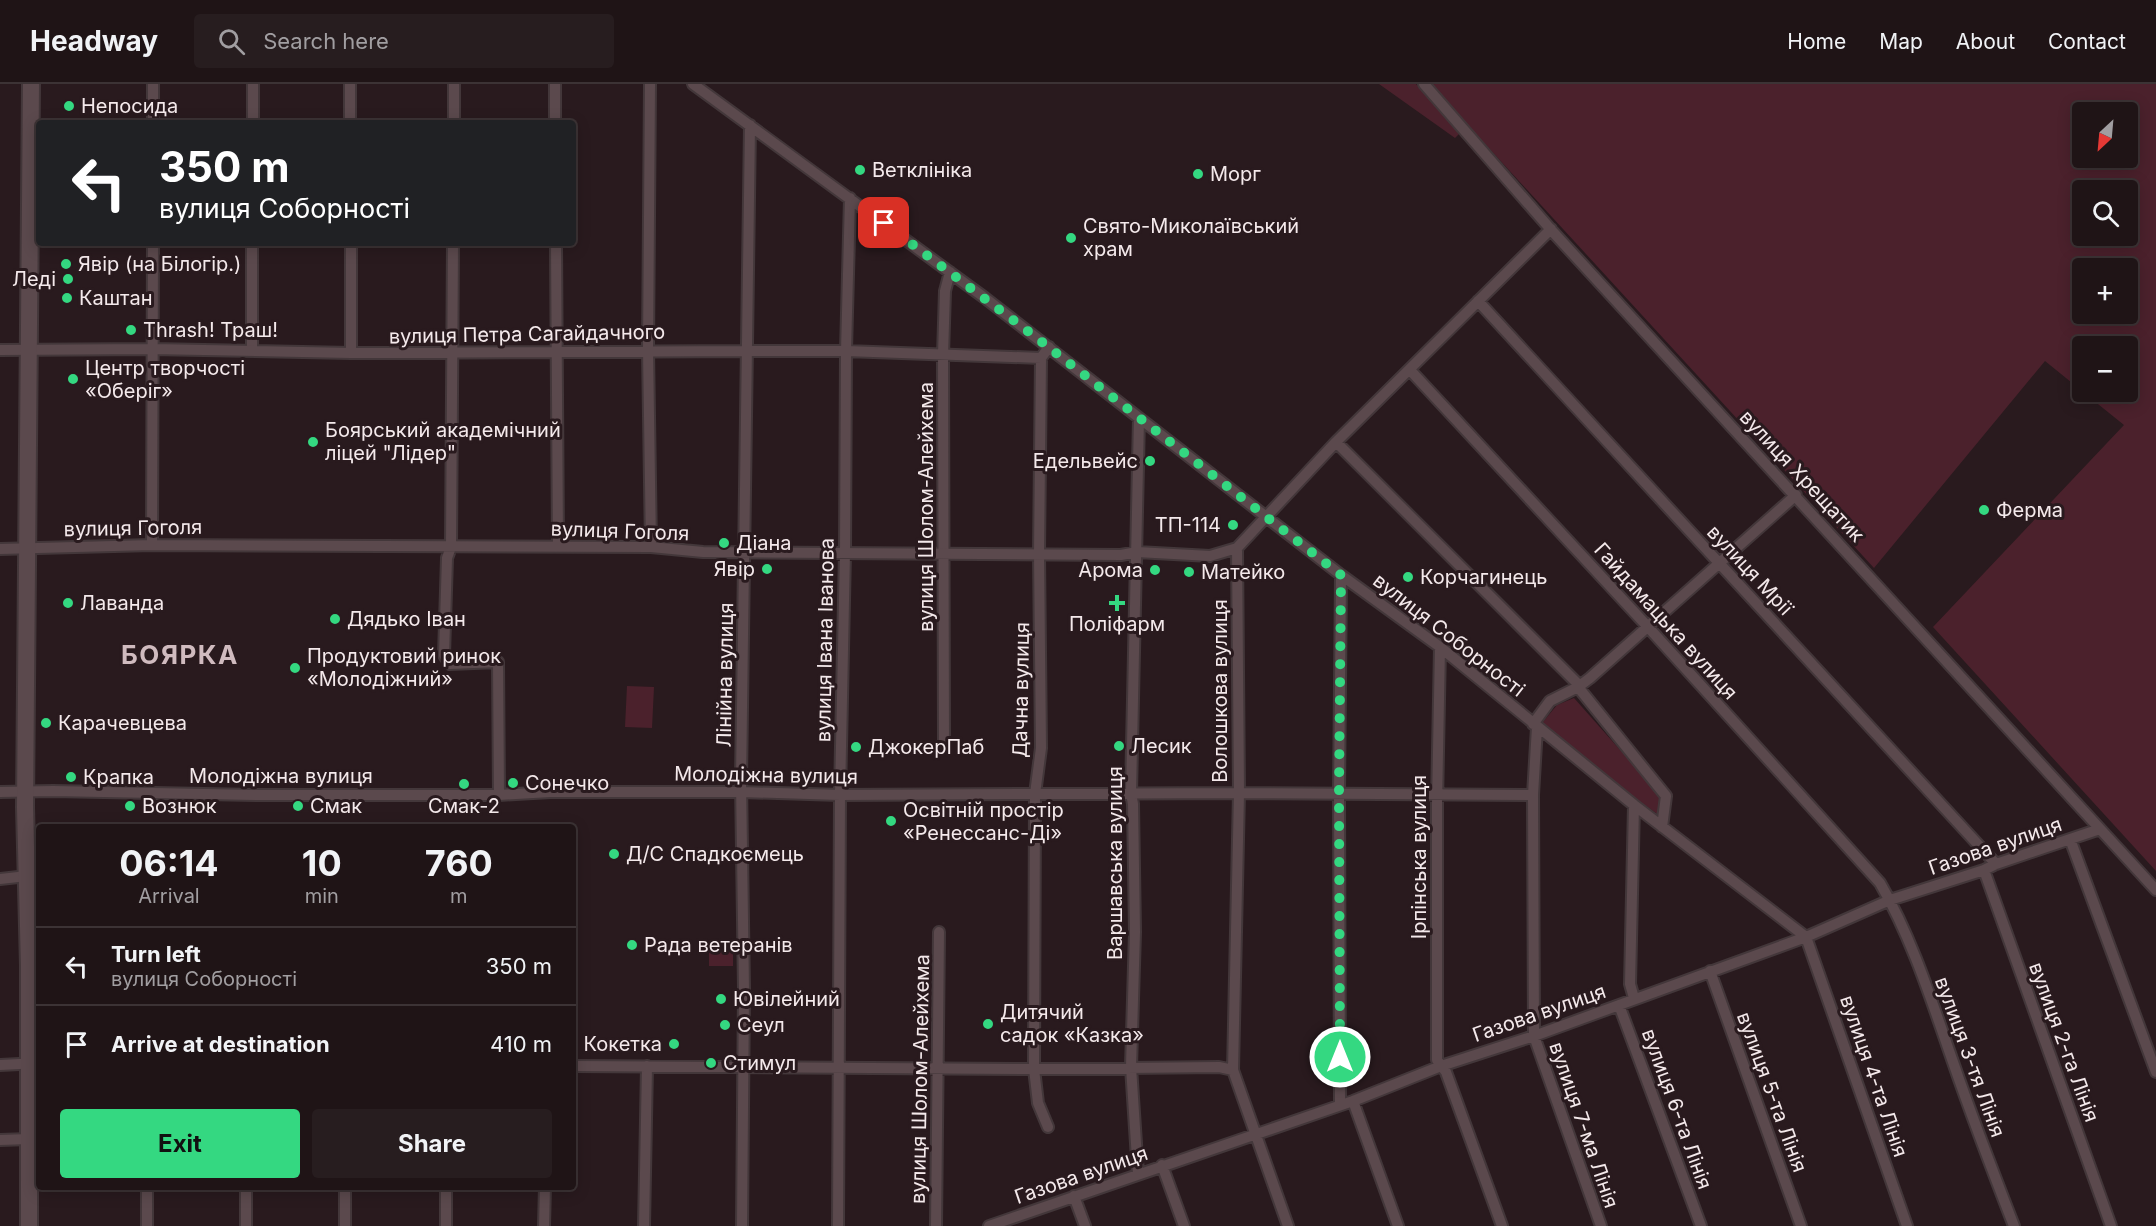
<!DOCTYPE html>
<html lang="en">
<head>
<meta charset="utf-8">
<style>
	:root { --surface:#1f1416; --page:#271d1f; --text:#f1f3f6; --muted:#a19ea1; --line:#3c3335; --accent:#34d881 }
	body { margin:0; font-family:Inter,sans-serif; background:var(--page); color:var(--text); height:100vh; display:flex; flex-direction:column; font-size:22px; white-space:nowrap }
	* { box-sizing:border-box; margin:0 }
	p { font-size:20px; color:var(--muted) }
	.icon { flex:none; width:33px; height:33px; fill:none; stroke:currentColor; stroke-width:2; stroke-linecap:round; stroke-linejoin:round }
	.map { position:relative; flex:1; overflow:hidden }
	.drawer { position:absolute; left:36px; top:740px; width:540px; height:366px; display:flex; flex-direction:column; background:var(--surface); border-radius:6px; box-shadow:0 3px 15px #0003,0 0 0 2px var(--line) }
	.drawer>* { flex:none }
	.guide { position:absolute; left:36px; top:36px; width:540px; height:126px; border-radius:6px; box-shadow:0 3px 15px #0003,0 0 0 2px var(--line); background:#202124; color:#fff; overflow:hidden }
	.needle { width:39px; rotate:206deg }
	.tools { position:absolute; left:2072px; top:18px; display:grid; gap:12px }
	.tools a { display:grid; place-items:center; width:66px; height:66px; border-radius:6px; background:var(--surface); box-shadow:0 3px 15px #0003,0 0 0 2px var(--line); font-size:30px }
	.pin { position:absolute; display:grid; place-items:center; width:51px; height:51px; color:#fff; margin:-26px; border-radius:12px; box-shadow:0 3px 9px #0006 }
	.me { position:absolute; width:66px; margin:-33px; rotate:0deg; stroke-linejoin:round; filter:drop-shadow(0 0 4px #0008) }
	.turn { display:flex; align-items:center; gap:21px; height:126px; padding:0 24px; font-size:27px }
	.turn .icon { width:78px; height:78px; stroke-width:2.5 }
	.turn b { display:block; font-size:42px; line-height:51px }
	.eta { display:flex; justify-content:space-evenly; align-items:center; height:102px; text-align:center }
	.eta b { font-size:36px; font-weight:700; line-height:42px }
	.button { display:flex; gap:12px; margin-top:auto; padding:12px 24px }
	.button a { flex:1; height:69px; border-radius:6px; background:var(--accent); color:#111; font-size:24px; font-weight:700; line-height:69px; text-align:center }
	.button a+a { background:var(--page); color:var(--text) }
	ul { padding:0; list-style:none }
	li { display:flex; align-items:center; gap:18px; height:78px; padding:0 24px; border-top:2px solid var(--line) }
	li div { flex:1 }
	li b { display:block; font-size:22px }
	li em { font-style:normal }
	header { display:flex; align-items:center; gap:36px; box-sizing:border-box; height:84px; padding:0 30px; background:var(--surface); border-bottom:2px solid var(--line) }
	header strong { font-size:28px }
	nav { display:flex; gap:33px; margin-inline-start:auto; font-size:21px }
	.search { width:420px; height:54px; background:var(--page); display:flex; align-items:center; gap:15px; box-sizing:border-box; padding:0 21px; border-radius:6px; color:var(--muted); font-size:22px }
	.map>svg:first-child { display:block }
	.green { fill:#4b212c; fill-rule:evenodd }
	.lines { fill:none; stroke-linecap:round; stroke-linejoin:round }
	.street-casing { stroke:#43373a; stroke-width:14 }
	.secondary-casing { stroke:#43373a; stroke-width:20 }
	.street { stroke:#5b494d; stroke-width:10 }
	.secondary { stroke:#5b494d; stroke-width:16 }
	.route { stroke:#34d881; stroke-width:10; stroke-dasharray:0 18 }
	.poi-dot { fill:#34d881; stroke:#291a1e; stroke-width:2 }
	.labels { text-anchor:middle; stroke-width:6; stroke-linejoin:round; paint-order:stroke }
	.poi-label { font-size:20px; fill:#f4e9eb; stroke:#291a1e; text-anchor:start }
	.street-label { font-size:20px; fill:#f4e9eb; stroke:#291a1e }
	.district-label { font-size:26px; font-weight:bold; letter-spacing:1.5px; fill:#d0bbbf; stroke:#291a1e }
</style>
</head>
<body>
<header>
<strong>Headway</strong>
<div class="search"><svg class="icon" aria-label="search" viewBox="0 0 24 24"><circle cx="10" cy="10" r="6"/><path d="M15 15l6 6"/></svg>Search here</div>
<nav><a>Home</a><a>Map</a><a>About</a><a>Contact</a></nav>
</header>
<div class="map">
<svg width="2156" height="1142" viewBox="0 0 2156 1142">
	<rect width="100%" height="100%" fill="#291a1e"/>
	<!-- green -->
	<path class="green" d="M1379 0H1416L1459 50 1455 54Z
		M1430 0H2156V787L1933 543 2124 341 2083 308H2127V262H2082V307L2045 277 1874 484ZM2082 28H2127V74H2082ZM2082 106H2127V152H2082ZM2082 184H2127V230H2082Z
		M627 602 654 603 652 644 625 643Z
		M1574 614 1661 712 1659 731 1630 711 1542 639 1557 621Z
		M709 856H733V882H709Z"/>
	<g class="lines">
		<defs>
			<path id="street" d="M350 0V39
				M555 0V39
				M650 0 648 266 651 463
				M693 0 985 214 1341 491 1440 563 1634 721 1806 853 1907 1142
				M1424 0 1553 148 2156 806
				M153 39V0
				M253 39V0
				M454 39V0
				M351 159V269
				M453 159 451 463 447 474 444 571 450 580 498 578 499 711
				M556 159 558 462
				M1478 217 1996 780
				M0 266 152 265 351 269 748 267H846L1041 274 1049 263
				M252 267V159
				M1041 274 1039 470 1041 664 1035 710 1034 985 1038 1019 1048 1043
				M1410 286 1648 543 1880 799C1912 854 1932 918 1953 978 1972 1033 1993 1088 2014 1142
				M1336 358 1576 598 1578 603 1666 712 1662 743
				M152 461 153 159
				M0 465 152 461 651 463 703 468 1121 471 1137 468 1210 472 1237 464
				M1440 563 1437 720V976L1446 988 1502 1142
				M1533 640 1550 617 1578 603 1590 594 1796 411
				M1537 643 1533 711 1534 952 1601 1142
				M944 659 943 271 945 207 950 188
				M0 708 53 707 255 711H499L550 708H742L840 711 1239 709 1533 711
				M1634 721 1630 900 1634 914
				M2070 755 2156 988
				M1984 786 2111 1142
				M0 795 27 792
				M1710 887 1801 1142
				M1619 921 1701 1142
				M0 981 39 979
				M573 982 1034 985 1219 983 1233 986
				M1353 1017 1398 1142
				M1340 1020 1339 709 1341 491
				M0 1056 29 1055
				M1162 1081 1184 1142
				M1138 1090 1131 983 1135 848 1133 720 1131 709 1139 334
				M345 1102V1142
				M446 1102V1142
				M1074 1112 1085 1142
				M147 1142V1102
				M246 1142V1102
				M544 1142 545 1102
				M644 1142 647 982
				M742 1142 744 906 741 697 750 41
				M838 1142 840 711 845 468 846 267 850 114
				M936 1142 939 848
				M989 1142 1353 1017 1441 982 1534 952 1806 853 1890 816 1984 786 1996 780 2100 745
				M1288 1142 1233 986 1239 709 1237 464 1336 358 1551 145"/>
			<path id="secondary" d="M29 1142V882L25 723 31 0"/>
		</defs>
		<!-- street casing -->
		<use href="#street" class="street-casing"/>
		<!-- secondary casing -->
		<use href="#secondary" class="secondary-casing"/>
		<!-- street -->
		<use href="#street" class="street"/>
		<!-- secondary -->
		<use href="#secondary" class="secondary"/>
	</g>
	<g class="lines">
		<!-- route -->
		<path class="route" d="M884 139 1033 251 1341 491 1339 709 1340 973"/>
	</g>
	<!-- markers -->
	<g class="poi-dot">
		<circle cx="69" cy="22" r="6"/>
		<circle cx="860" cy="86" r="6"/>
		<circle cx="1198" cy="90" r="6"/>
		<circle cx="1071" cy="154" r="6"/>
		<circle cx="66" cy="180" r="6"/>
		<circle cx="68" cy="195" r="6"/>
		<circle cx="67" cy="214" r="6"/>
		<circle cx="131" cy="246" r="6"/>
		<circle cx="73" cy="295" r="6"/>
		<circle cx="313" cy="358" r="6"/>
		<circle cx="1150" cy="377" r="6"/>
		<circle cx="1984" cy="426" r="6"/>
		<circle cx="1233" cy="441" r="6"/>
		<circle cx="724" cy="459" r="6"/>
		<circle cx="767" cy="485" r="6"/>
		<circle cx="1155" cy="486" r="6"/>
		<circle cx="1189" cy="488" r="6"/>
		<circle cx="1408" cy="493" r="6"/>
		<circle cx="68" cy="519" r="6"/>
		<path d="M1114 510h6v6h6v6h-6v6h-6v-6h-6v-6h6z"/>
		<circle cx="335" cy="535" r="6"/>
		<circle cx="295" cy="584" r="6"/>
		<circle cx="46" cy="639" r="6"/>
		<circle cx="1119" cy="662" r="6"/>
		<circle cx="856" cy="663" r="6"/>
		<circle cx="71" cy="693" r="6"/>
		<circle cx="513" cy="699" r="6"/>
		<circle cx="464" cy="700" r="6"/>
		<circle cx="130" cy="722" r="6"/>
		<circle cx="298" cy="722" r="6"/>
		<circle cx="891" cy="737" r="6"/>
		<circle cx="614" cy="770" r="6"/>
		<circle cx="632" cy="861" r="6"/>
		<circle cx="721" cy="915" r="6"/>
		<circle cx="988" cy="940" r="6"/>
		<circle cx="725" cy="941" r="6"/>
		<circle cx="674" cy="960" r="6"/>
		<circle cx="711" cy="979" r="6"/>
	</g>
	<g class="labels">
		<!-- poi labels -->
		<g class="poi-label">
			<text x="81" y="29">Непосида</text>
			<text x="872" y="93">Ветклініка</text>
			<text x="1210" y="97">Морг</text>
			<text x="1083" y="149">Свято-Миколаївський<tspan x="1083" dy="23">храм</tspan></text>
			<text x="78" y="187">Явір (на Білогір.)</text>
			<text x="56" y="202" text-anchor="end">Леді</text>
			<text x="79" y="221">Каштан</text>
			<text x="143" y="253">Thrash! Траш!</text>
			<text x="85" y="291">Центр творчості<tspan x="85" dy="23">«Оберіг»</tspan></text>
			<text x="325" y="353">Боярський академічний<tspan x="325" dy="23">ліцей "Лідер"</tspan></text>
			<text x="1138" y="384" text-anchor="end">Едельвейс</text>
			<text x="1996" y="433">Ферма</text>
			<text x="1221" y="448" text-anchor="end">ТП-114</text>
			<text x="736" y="466">Діана</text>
			<text x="755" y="492" text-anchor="end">Явір</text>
			<text x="1143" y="493" text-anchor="end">Арома</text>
			<text x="1201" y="495">Матейко</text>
			<text x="1420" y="500">Корчагинець</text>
			<text x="80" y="526">Лаванда</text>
			<text x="347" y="542">Дядько Іван</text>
			<text x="1117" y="547" text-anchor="middle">Поліфарм</text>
			<text x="307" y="579">Продуктовий ринок<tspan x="307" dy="23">«Молодіжний»</tspan></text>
			<text x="58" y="646">Карачевцева</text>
			<text x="1131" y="669">Лесик</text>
			<text x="868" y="670">ДжокерПаб</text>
			<text x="83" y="700">Крапка</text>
			<text x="525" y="706">Сонечко</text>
			<text x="142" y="729">Вознюк</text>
			<text x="310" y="729">Смак</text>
			<text x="464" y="729" text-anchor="middle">Смак-2</text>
			<text x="903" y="733">Освітній простір<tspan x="903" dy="23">«Ренессанс-Ді»</tspan></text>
			<text x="626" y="777">Д/С Спадкоємець</text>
			<text x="644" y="868">Рада ветеранів</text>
			<text x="733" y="922">Ювілейний</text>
			<text x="1000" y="935">Дитячий<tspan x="1000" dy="23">садок «Казка»</tspan></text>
			<text x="737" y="948">Сеул</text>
			<text x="662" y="967" text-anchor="end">Кокетка</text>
			<text x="723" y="986">Стимул</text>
		</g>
		<!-- street labels -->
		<g class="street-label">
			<text transform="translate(527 250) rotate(-1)" y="7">вулиця Петра Сагайдачного</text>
			<text transform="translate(1802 392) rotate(47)" y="7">вулиця Хрещатик</text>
			<text transform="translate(926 423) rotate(-90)" y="7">вулиця Шолом-Алейхема</text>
			<text transform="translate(133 444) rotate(-1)" y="7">вулиця Гоголя</text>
			<text transform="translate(620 447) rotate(2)" y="7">вулиця Гоголя</text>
			<text transform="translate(1750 486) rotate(47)" y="7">вулиця Мрії</text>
			<text transform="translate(1666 537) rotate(48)" y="7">Гайдамацька вулиця</text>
			<text transform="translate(1449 551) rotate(38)" y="7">вулиця Соборності</text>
			<text transform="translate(825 556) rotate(-89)" y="7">вулиця Івана Іванова</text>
			<text transform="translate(725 591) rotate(-89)" y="7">Лінійна вулиця</text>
			<text transform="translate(1021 606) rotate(-89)" y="7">Дачна вулиця</text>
			<text transform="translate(1220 607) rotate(-90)" y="7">Волошкова вулиця</text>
			<text transform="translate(766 691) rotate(1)" y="7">Молодіжна вулиця</text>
			<text x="281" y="699">Молодіжна вулиця</text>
			<text transform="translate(1995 762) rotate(-19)" y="7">Газова вулиця</text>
			<text transform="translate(1419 773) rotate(-90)" y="7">Ірпінська вулиця</text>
			<text transform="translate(1115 779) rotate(-90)" y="7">Варшавська вулиця</text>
			<text transform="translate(1539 929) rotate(-19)" y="7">Газова вулиця</text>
			<text transform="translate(2064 958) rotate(70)" y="7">вулиця 2-га Лінія</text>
			<text transform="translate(1970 973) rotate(70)" y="7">вулиця 3-тя Лінія</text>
			<text transform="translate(1874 992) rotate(71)" y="7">вулиця 4-та Лінія</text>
			<text transform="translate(920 995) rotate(-89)" y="7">вулиця Шолом-Алейхема</text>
			<text transform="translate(1772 1008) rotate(70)" y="7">вулиця 5-та Лінія</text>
			<text transform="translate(1677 1025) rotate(70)" y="7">вулиця 6-та Лінія</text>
			<text transform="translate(1584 1041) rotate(71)" y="7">вулиця 7-ма Лінія</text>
			<text transform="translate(1081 1091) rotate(-19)" y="7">Газова вулиця</text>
		</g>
		<!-- district labels -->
		<g class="district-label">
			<text x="180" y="580">БОЯРКА</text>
		</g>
	</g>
</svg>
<div class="tools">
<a><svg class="needle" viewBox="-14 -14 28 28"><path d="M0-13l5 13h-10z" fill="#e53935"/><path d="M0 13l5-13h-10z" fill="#a19ea1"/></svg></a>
<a><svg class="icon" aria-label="search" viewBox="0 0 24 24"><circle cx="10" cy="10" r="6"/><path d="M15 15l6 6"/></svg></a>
<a>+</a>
<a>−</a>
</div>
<div class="pin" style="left:884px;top:139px;background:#d93025"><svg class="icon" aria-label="arrive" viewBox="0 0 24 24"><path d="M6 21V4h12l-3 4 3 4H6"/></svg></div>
<svg class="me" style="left:1340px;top:973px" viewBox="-20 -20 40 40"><circle r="17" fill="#34d881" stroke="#fff" stroke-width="3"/><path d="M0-11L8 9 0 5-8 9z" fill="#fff"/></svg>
<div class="guide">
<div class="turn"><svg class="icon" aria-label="left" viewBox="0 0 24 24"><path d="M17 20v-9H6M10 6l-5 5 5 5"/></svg><div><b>350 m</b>вулиця Соборності</div></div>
</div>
<section class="drawer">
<div class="eta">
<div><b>06:14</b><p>Arrival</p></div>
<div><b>10</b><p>min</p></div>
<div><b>760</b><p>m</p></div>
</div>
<ul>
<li><svg class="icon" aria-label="left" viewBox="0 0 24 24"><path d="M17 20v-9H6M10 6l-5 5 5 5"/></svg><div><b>Turn left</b><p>вулиця Соборності</p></div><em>350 m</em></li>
<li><svg class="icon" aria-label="arrive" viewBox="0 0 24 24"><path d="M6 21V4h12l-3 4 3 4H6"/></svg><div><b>Arrive at destination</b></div><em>410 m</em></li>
</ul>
<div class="button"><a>Exit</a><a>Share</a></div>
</section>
</div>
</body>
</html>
